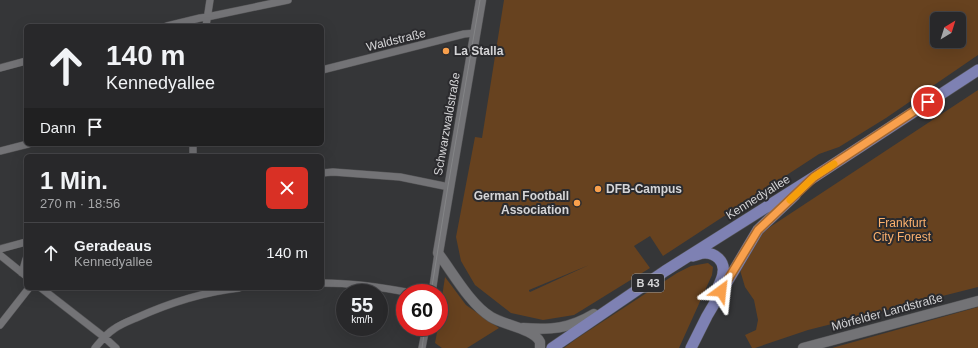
<!DOCTYPE html>
<html lang="de">
<head>
<meta charset="utf-8">
<style>
	:root { --surface:#28282a; --page:#303032; --text:#f1f3f6; --muted:#a5a6a8; --line:#444447 }
	body { margin:0; font-family:Arial,sans-serif; background:var(--page); color:var(--text); height:100vh; display:flex; flex-direction:column; font-size:15px; white-space:nowrap }
	* { box-sizing:border-box; margin:0 }
	p { font-size:13px; color:var(--muted) }
	.icon { flex:none; width:22px; height:22px; fill:none; stroke:currentColor; stroke-width:2; stroke-linecap:round; stroke-linejoin:round }
	.map { position:relative; flex:1; overflow:hidden }
	.drawer { position:absolute; left:24px; top:154px; width:300px; height:136px; display:flex; flex-direction:column; background:var(--surface); border-radius:6px; box-shadow:0 4px 16px #0002,0 0 0 1px var(--line) }
	.drawer>* { flex:none }
	.hud { position:absolute; left:24px; top:24px; width:300px; height:122px; border-radius:6px; box-shadow:0 4px 16px #0002,0 0 0 1px var(--line); background:#28282a; color:var(--text); overflow:hidden }
	.needle { width:26px; rotate:38deg }
	.tools { position:absolute; left:930px; top:12px; display:grid; gap:8px }
	.tools a { display:grid; place-items:center; width:36px; height:36px; border-radius:6px; background:var(--surface); box-shadow:0 4px 16px #0002,0 0 0 1px var(--line); font-size:20px }
	.speed { position:absolute; left:336px; top:284px; display:flex; gap:8px; font-size:20px; font-weight:700; text-align:center }
	.speed>* { display:grid; place-content:center; width:52px; height:52px; border-radius:50%; background:var(--surface); box-shadow:0 4px 16px #0002,0 0 0 1px var(--line); line-height:1 }
	.speed small { font-size:10px; font-weight:400 }
	.speed .limit { border:6px solid #d22; background:#fff; color:#111 }
	.pin { position:absolute; display:grid; place-items:center; width:34px; height:34px; color:#fff; margin:-17px; border:2px solid #fff; border-radius:50%; box-shadow:0 1px 4px #0007 }
	.me { position:absolute; width:44px; margin:-22px; rotate:30deg; stroke-linejoin:round; filter:drop-shadow(0 0 3px #0008) }
	.turn { display:flex; align-items:center; gap:14px; height:84px; padding:0 16px; font-size:18px }
	.turn .icon { width:52px; height:52px; stroke-width:2.5 }
	.turn b { display:block; font-size:28px; line-height:34px }
	.then { display:flex; align-items:center; height:38px; padding:0 16px; background:#0003; gap:8px; font-size:15px }
	.round { display:grid; place-items:center; flex:none; width:42px; height:42px; border-radius:6px; background:var(--page) }
	.head { display:flex; align-items:center; justify-content:space-between; height:68px; padding:0 16px }
	h1 { font-size:24px; font-weight:700; line-height:30px }
	ul { padding:0; list-style:none }
	li { display:flex; align-items:center; gap:12px; height:60px; padding:0 16px; border-top:1px solid var(--line) }
	li div { flex:1 }
	li b { display:block; font-size:15px }
	li em { font-style:normal }
	.map>svg:first-child { display:block }
	.green { fill:#67421f; fill-rule:evenodd }
	.lines { fill:none; stroke-linecap:round; stroke-linejoin:round }
	.street-casing { stroke:#545456; stroke-width:8 }
	.secondary-casing { stroke:#545456; stroke-width:11 }
	.primary-casing { stroke:#545456; stroke-width:12 }
	.street { stroke:#737376; stroke-width:7 }
	.secondary { stroke:#737376; stroke-width:10 }
	.primary { stroke:#7e81b3; stroke-width:11 }
	.tram { stroke:#848587; stroke-width:1 }
	.route-casing { stroke:#a26831; stroke-width:10 }
	.route { stroke:#f9a04c; stroke-width:7 }
	.slow { stroke:#f59e0b; stroke-width:7 }
	.poi-dot { fill:#f9a04c; stroke:#2b2b2e; stroke-width:1.5 }
	.labels { text-anchor:middle; stroke-width:4; stroke-linejoin:round; paint-order:stroke }
	.shield { fill:#2b2b2e; stroke:#a2a2a4; stroke-width:1 }
	.shield-label { font-size:11px; font-weight:bold; fill:#d5d5d7 }
	.street-label { font-size:12px; fill:#d5d5d7; stroke:#2b2b2e }
	.poi-label { font-size:12px; font-weight:bold; fill:#d5d5d7; stroke:#2b2b2e; text-anchor:start }
	.park-label { font-size:12px; fill:#fcb16e; stroke:#2b2b2e }
</style>
</head>
<body>
<div class="map">
<svg width="978" height="348" viewBox="0 0 978 348">
	<rect width="100%" height="100%" fill="#353638"/>
	<!-- green -->
	<path class="green" d="M504 0H978V55L886 118 839 147 819 154 663 256 650 236 634 246 650 268 574 315 543 320 511 313 475 285 461 261 456 237 475 137 482 138ZM937 19H959V41H937ZM589 265 530 292 529 291V290Z
		M978 90V287L808 330 755 348H752L745 335 756 330 758 320 754 300 745 287 740 270 761 233Z
		M708 263 713 267 712 275 679 348H564L576 339 677 273 691 266Z
		M445 277 466 305 499 328 467 348H442L435 343 438 327H439V317Z
		M978 307V348H832Z"/>
	<g class="lines">
		<defs>
			<path id="street" d="M167 26 200 18 207 17 288 0
				M206 26 210 0
				M0 68 26 61
				M322 70 464 34 475 33
				M0 151 28 144
				M193 156V144
				M322 173 333 172 400 177 449 187
				M0 249 26 242
				M0 255 26 276
				M22 273 26 259
				M322 283C352 283 381 287 411 293
				M41 288 104 337 116 348
				M432 293 438 253
				M0 325 29 288
				M95 348C101 341 106 334 114 329 121 324 129 321 136 318 169 303 204 292 239 288
				M422 348 426 327"/>
			<path id="secondary" d="M481 0 438 253C453 273 470 304 491 317 504 325 534 329 540 342V348
				M523 328C551 330 569 329 594 314
				M803 348 978 301"/>
			<path id="primary" d="M693 256C697 255 701 253 705 253 715 253 725 261 723 272 723 277 720 282 718 287
				M552 348 665 271 814 177 978 70
				M691 348 707 316 758 230 795 195"/>
		</defs>
		<!-- street casing -->
		<use href="#street" class="street-casing"/>
		<!-- secondary casing -->
		<use href="#secondary" class="secondary-casing"/>
		<!-- primary casing -->
		<use href="#primary" class="primary-casing"/>
		<!-- street -->
		<use href="#street" class="street"/>
		<!-- secondary -->
		<use href="#secondary" class="secondary"/>
		<!-- primary -->
		<use href="#primary" class="primary"/>
		<!-- tram -->
		<path class="tram" d="M431 293 448 186 480 0
			M422 348 425 327"/>
	</g>
	<g class="lines">
		<defs>
			<path id="route" d="M721 291 758 230 814 177 928 102"/>
		</defs>
		<!-- route casing -->
		<use href="#route" class="route-casing"/>
		<!-- route -->
		<use href="#route" class="route"/>
		<!-- slow -->
		<path class="slow" d="M790 200 814 177 834 164"/>
	</g>
	<!-- markers -->
	<g class="poi-dot">
		<circle cx="446" cy="51" r="4"/>
		<circle cx="598" cy="189" r="4"/>
		<circle cx="577" cy="203" r="4"/>
	</g>
	<g class="labels">
		<!-- shield labels -->
		<rect class="shield" x="632" y="274" width="32" height="18" rx="3"/>
		<g class="shield-label">
			<text x="648" y="287">B 43</text>
		</g>
		<!-- street labels -->
		<g class="street-label">
			<text transform="translate(396 40) rotate(-14)" y="4">Waldstraße</text>
			<text transform="translate(447 124) rotate(-80)" y="4">Schwarzwaldstraße</text>
			<text transform="translate(758 197) rotate(-32)" y="4">Kennedyallee</text>
			<text transform="translate(887 312) rotate(-15)" y="4">Mörfelder Landstraße</text>
		</g>
		<!-- poi labels -->
		<g class="poi-label">
			<text x="454" y="55">La Stalla</text>
			<text x="606" y="193">DFB-Campus</text>
			<text x="569" y="200" text-anchor="end">German Football<tspan x="569" dy="14">Association</tspan></text>
		</g>
		<!-- park labels -->
		<g class="park-label">
			<text x="902" y="227">Frankfurt<tspan x="902" dy="14">City Forest</tspan></text>
		</g>
	</g>
</svg>
<div class="tools">
<a><svg class="needle" viewBox="-14 -14 28 28"><path d="M0-13l5 13h-10z" fill="#e53935"/><path d="M0 13l5-13h-10z" fill="#a5a6a8"/></svg></a>
</div>
<div class="speed"><div>55<small>km/h</small></div><div class="limit">60</div></div>
<div class="pin" style="left:928px;top:102px;background:#d93025"><svg class="icon" aria-label="arrive" viewBox="0 0 24 24"><path d="M6 21V4h12l-3 4 3 4H6"/></svg></div>
<svg class="me" style="left:721px;top:291px" viewBox="-20 -20 40 40"><path d="M0-17L14 15 0 8-14 15z" fill="#f9a04c" stroke="#fff" stroke-width="4"/></svg>
<div class="hud">
<div class="turn"><svg class="icon" aria-label="ahead" viewBox="0 0 24 24"><path d="M12 20V5M6 11l6-6 6 6"/></svg><div><b>140 m</b>Kennedyallee</div></div>
<div class="then">Dann<svg class="icon" aria-label="arrive" viewBox="0 0 24 24"><path d="M6 21V4h12l-3 4 3 4H6"/></svg></div>
</div>
<section class="drawer">
<div class="head"><div><h1>1 Min.</h1><p>270 m · 18:56</p></div><a class="round" style="background:#d93025;color:#fff"><svg class="icon" aria-label="close" viewBox="0 0 24 24"><path d="M6 6l12 12M18 6L6 18"/></svg></a></div>
<ul>
<li><svg class="icon" aria-label="ahead" viewBox="0 0 24 24"><path d="M12 20V5M6 11l6-6 6 6"/></svg><div><b>Geradeaus</b><p>Kennedyallee</p></div><em>140 m</em></li>
</ul>
</section>
</div>
</body>
</html>
